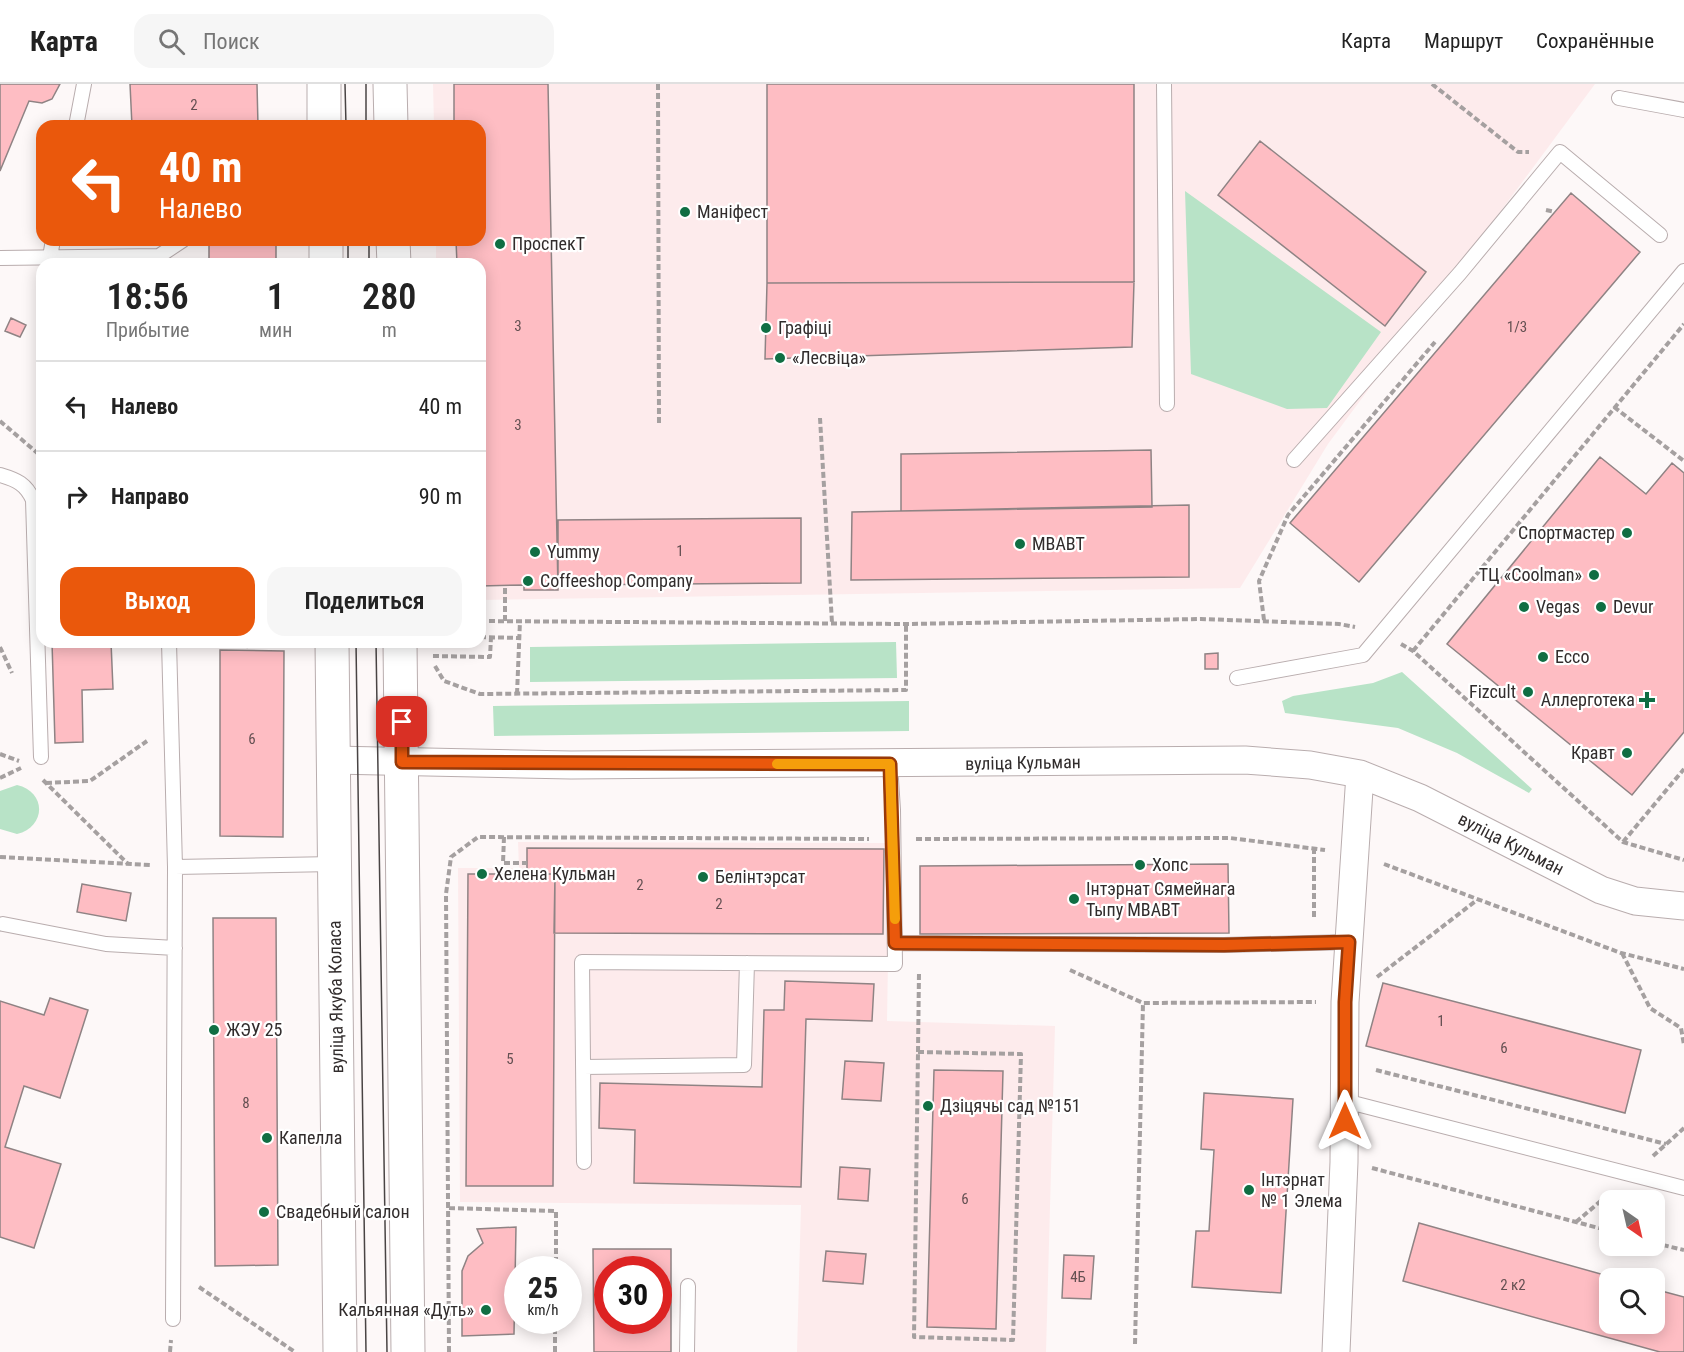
<!DOCTYPE html>
<html lang="ru">
<head>
<meta charset="utf-8">
<style>
	:root { --surface:#fff; --page:#f6f6f6; --text:#222; --muted:#767676; --line:#e0e0e0; --accent:#ea580c }
	body { margin:0; font-family:"Roboto Condensed",sans-serif; background:var(--page); color:var(--text); height:100vh; display:flex; flex-direction:column; font-size:22px; white-space:nowrap }
	* { box-sizing:border-box; margin:0 }
	p { font-size:20px; color:var(--muted) }
	.icon { flex:none; width:33px; height:33px; fill:none; stroke:currentColor; stroke-width:2; stroke-linecap:round; stroke-linejoin:round }
	.map { position:relative; flex:1; overflow:hidden }
	.side { position:absolute; left:36px; top:174px; width:450px; height:390px; display:flex; flex-direction:column; background:var(--surface); border-radius:18px; box-shadow:0 3px 15px #0003 }
	.side>* { flex:none }
	.hud { position:absolute; left:36px; top:36px; width:450px; height:126px; border-radius:18px; box-shadow:0 3px 15px #0003; background:#ea580c; color:#fff; overflow:hidden }
	.needle { width:39px; rotate:146deg }
	.buttons { position:absolute; left:1599px; top:1106px; display:grid; gap:12px }
	.buttons a { display:grid; place-items:center; width:66px; height:66px; border-radius:12px; background:var(--surface); box-shadow:0 3px 15px #0003; font-size:30px }
	.speed { position:absolute; left:504px; top:1172px; display:flex; gap:12px; font-size:30px; font-weight:700; text-align:center }
	.speed>* { display:grid; place-content:center; width:78px; height:78px; border-radius:50%; background:var(--surface); box-shadow:0 3px 15px #0003; line-height:1 }
	.speed small { font-size:15px; font-weight:400 }
	.speed .limit { border:9px solid #d22; background:#fff; color:#111 }
	.pin { position:absolute; display:grid; place-items:center; width:51px; height:51px; color:#fff; margin:-26px; border-radius:12px; box-shadow:0 3px 9px #0006 }
	.me { position:absolute; width:66px; margin:-33px; rotate:0deg; stroke-linejoin:round; filter:drop-shadow(0 0 4px #0008) }
	.turn { display:flex; align-items:center; gap:21px; height:126px; padding:0 24px; font-size:27px }
	.turn .icon { width:78px; height:78px; stroke-width:2.5 }
	.turn b { display:block; font-size:42px; line-height:51px }
	.eta { display:flex; justify-content:space-evenly; align-items:center; height:102px; text-align:center }
	.eta b { font-size:36px; font-weight:600; line-height:42px }
	.action { display:flex; gap:12px; margin-top:auto; padding:12px 24px }
	.action a { flex:1; height:69px; border-radius:18px; background:var(--accent); color:#fff; font-size:24px; font-weight:600; line-height:69px; text-align:center }
	.action a+a { background:var(--page); color:var(--text) }
	ul { padding:0; list-style:none }
	li { display:flex; align-items:center; gap:18px; height:90px; padding:0 24px; border-top:2px solid var(--line) }
	li div { flex:1 }
	li b { display:block; font-size:22px }
	li em { font-style:normal }
	header { display:flex; align-items:center; gap:36px; box-sizing:border-box; height:84px; padding:0 30px; background:var(--surface); border-bottom:2px solid var(--line) }
	header strong { font-size:28px }
	nav { display:flex; gap:33px; margin-inline-start:auto; font-size:21px }
	.search { width:420px; height:54px; background:var(--page); display:flex; align-items:center; gap:15px; box-sizing:border-box; padding:0 21px; border-radius:18px; color:var(--muted); font-size:22px }
	.map>svg:first-child { display:block }
	.built { fill:#fdebec }
	.green { fill:#b8e3c7 }
	.building { fill:#febdc3; stroke:#8f8384; stroke-width:1.5; fill-rule:evenodd }
	.lines { fill:none; stroke-linecap:round; stroke-linejoin:round }
	.service-casing { stroke:#b9adae; stroke-width:16 }
	.minor-casing { stroke:#b9adae; stroke-width:29 }
	.primary-casing { stroke:#b9adae; stroke-width:35 }
	.path { stroke:#a5a0a0; stroke-width:4; stroke-dasharray:6 3; stroke-linecap:butt }
	.service { stroke:#fff; stroke-width:14 }
	.minor { stroke:#fff; stroke-width:27 }
	.primary { stroke:#fff; stroke-width:33 }
	.tram { stroke:#494444; stroke-width:1.5 }
	.route-casing { stroke:#983908; stroke-width:15 }
	.route { stroke:#ea580c; stroke-width:10 }
	.slow { stroke:#f59e0b; stroke-width:10 }
	.poi-dot { fill:#106e43; stroke:#fff; stroke-width:2 }
	.labels { text-anchor:middle; stroke-width:4.5; stroke-linejoin:round; paint-order:stroke }
	.number-label { font-size:15px; fill:#645052 }
	.poi-label { font-size:18px; fill:#312c2c; stroke:#fff; text-anchor:start }
	.street-label { font-size:18px; fill:#312c2c; stroke:#fff }
</style>
</head>
<body>
<header>
<strong>Карта</strong>
<div class="search"><svg class="icon" aria-label="search" viewBox="0 0 24 24"><circle cx="10" cy="10" r="6"/><path d="M15 15l6 6"/></svg>Поиск</div>
<nav><a>Карта</a><a>Маршрут</a><a>Сохранённые</a></nav>
</header>
<div class="map">
<svg width="1684" height="1268" viewBox="0 0 1684 1268">
	<rect width="100%" height="100%" fill="#fdf8f8"/>
	<!-- built -->
	<path class="built" d="M433 0H1595L1328 360 1240 504 480 516V180H436V156H480V42H434Z
		M518 758 890 759 887 937 1055 942 1046 1268H797L801 1121 460 1118 458 784H519Z"/>
	<!-- green -->
	<path class="green" d="M1185 107 1381 248 1327 324 1287 325 1191 290Z
		M896 558 897 594 530 598V563Z
		M1402 588 1532 705 1529 709 1457 669 1398 644 1285 629 1282 617 1293 612 1373 599Z
		M909 617V647L494 652 493 622Z
		M17 701C47 708 46 743 17 750L0 745V707Z"/>
	<!-- building -->
	<path class="building" d="M0 0H60L52 15 42 19 29 17 0 87Z
		M130 0H257L258 42H132Z
		M454 0H548L558 506H524V501L480 502V180H457L456 156H480V42H454Z
		M767 0H1134V198L767 199Z
		M1260 57 1426 188 1385 242 1218 111Z
		M1571 109 1640 168 1359 498 1290 439Z
		M276 158V180H209V159Z
		M1134 198 1132 263 765 275 767 199Z
		M11 234 26 241 20 253 5 247Z
		M1151 366 1152 423 901 427V370Z
		M1600 373 1646 410 1672 379 1684 389V648L1632 711 1447 560Z
		M1189 421V493L851 496 852 428Z
		M801 434V499L558 501V436Z
		M52 558H111L113 605 82 606 83 658 55 659Z
		M220 566 284 567 283 753 220 752Z
		M1218 569V585H1205V570Z
		M527 764 884 765 883 850 554 849 555 790H527Z
		M1228 780 1229 849 920 850V782Z
		M468 790H555L553 1102H466Z
		M82 800 131 809 126 837 77 828Z
		M213 834H276L278 1181 215 1182Z
		M785 897 874 900 872 937 806 935 801 1103 634 1099 635 1046 599 1044 600 999 762 1003 764 926H784Z
		M1383 899 1641 966 1625 1029 1366 962Z
		M50 914 88 926 60 1014 24 1002 5 1063 61 1080 34 1164 0 1153V917L44 931Z
		M845 977 884 979 881 1017 842 1015Z
		M934 986 1003 987 996 1245 927 1243Z
		M1204 1009 1293 1015 1281 1209 1192 1203 1196 1147H1209L1214 1066 1201 1065Z
		M840 1083 870 1085 868 1117 838 1115Z
		M1419 1139 1615 1194H1610V1239H1654V1205L1684 1213V1268H1660L1403 1197Z
		M516 1143 514 1250 462 1252V1187L468 1172 483 1159 477 1145Z
		M593 1165H671V1268H594ZM608 1185H658V1236H608Z
		M826 1167 866 1170 863 1200 823 1197Z
		M1064 1171 1094 1172 1091 1215 1062 1214Z"/>
	<g class="lines">
		<defs>
			<path id="service" d="M1164 0 1167 320
				M1619 14 1684 26
				M76 42 84 0
				M50 173 53 156
				M0 174 159 172 183 156
				M1294 376 1460 189 1560 68 1660 151
				M0 391C17 396 26 400 33 416L41 673
				M169 558 175 783 173 1235
				M1237 594 1363 571 1684 187
				M175 783 334 780
				M3 840 106 860 175 864
				M895 859 1224 861 1349 858
				M583 983 744 981 747 879
				M1345 1017 1684 1104
				M584 1078 582 878 895 880 893 726 890 680
				M687 1268 688 1202"/>
			<path id="minor" d="M333 676 571 681 1245 676 1310 681 1360 690 1420 714 1601 806 1635 817 1684 822
				M1336 1268 1344 1078 1345 918 1360 690"/>
			<path id="primary" d="M324 0V42
				M390 0 391 42
				M326 156V180
				M393 156 394 180
				M332 558 340 1268
				M400 558 408 1268"/>
		</defs>
		<!-- service casing -->
		<use href="#service" class="service-casing"/>
		<!-- minor casing -->
		<use href="#minor" class="minor-casing"/>
		<!-- primary casing -->
		<use href="#primary" class="primary-casing"/>
		<!-- path -->
		<path class="path" d="M658 0 659 340
			M1432 0 1518 68H1529
			M1546 126 1555 128
			M1614 323 1684 377
			M820 334 832 539
			M0 337 42 373
			M1264 536 1259 497 1288 431 1435 258
			M480 537 906 540 1201 535 1339 540 1355 543
			M505 537V501
			M480 553 519 554
			M248 558 249 567
			M1401 560 1413 567 1623 758 1684 776
			M0 563 12 589
			M1413 567 1684 240
			M433 572 490 573 491 553
			M435 582 444 597 480 610 906 606V540
			M517 610 520 537
			M0 670 19 677
			M0 694 21 684
			M43 696 128 780
			M46 699 90 697 147 657
			M504 753 503 779H527
			M916 755 1230 754 1325 766
			M1623 758 1684 685
			M1314 764V836
			M0 773 150 781
			M1384 780 1621 869 1684 885
			M1622 869 1650 924 1681 944 1684 961
			M1070 886 1143 919 1316 918
			M1377 893 1477 816
			M918 968 1021 970 1013 1256 914 1253Z
			M918 968 919 888
			M1376 986 1666 1060
			M1653 1072 1684 1044
			M1372 1084 1610 1147
			M449 1124 556 1127V1185
			M1576 1138 1609 1110
			M1654 1159 1684 1166
			M199 1203 295 1268
			M1135 1260 1143 919
			M170 1268 171 1256
			M449 1268 446 810 451 773 478 753 869 755
			M555 1268V1236"/>
		<!-- service -->
		<use href="#service" class="service"/>
		<!-- minor -->
		<use href="#minor" class="minor"/>
		<!-- primary -->
		<use href="#primary" class="primary"/>
		<!-- tram -->
		<path class="tram" d="M345 0 346 42
			M366 0V42
			M348 156V180
			M369 156V180
			M356 558 366 1268
			M376 558 387 1268"/>
	</g>
	<g class="lines">
		<defs>
			<path id="route" d="M402 638V678L890 680 895 859 1224 861 1349 858 1345 918V1037"/>
		</defs>
		<!-- route casing -->
		<use href="#route" class="route-casing"/>
		<!-- route -->
		<use href="#route" class="route"/>
		<!-- slow -->
		<path class="slow" d="M777 680H890L895 835"/>
	</g>
	<!-- markers -->
	<g class="poi-dot">
		<circle cx="685" cy="128" r="6"/>
		<circle cx="500" cy="160" r="6"/>
		<circle cx="766" cy="244" r="6"/>
		<circle cx="780" cy="274" r="6"/>
		<circle cx="1627" cy="449" r="6"/>
		<circle cx="1020" cy="460" r="6"/>
		<circle cx="535" cy="468" r="6"/>
		<circle cx="1594" cy="491" r="6"/>
		<circle cx="528" cy="497" r="6"/>
		<circle cx="1524" cy="523" r="6"/>
		<circle cx="1601" cy="523" r="6"/>
		<circle cx="1543" cy="573" r="6"/>
		<circle cx="1528" cy="608" r="6"/>
		<path d="M1644 607h6v6h6v6h-6v6h-6v-6h-6v-6h6z"/>
		<circle cx="1627" cy="669" r="6"/>
		<circle cx="1140" cy="781" r="6"/>
		<circle cx="482" cy="790" r="6"/>
		<circle cx="703" cy="793" r="6"/>
		<circle cx="1074" cy="815" r="6"/>
		<circle cx="214" cy="946" r="6"/>
		<circle cx="928" cy="1022" r="6"/>
		<circle cx="267" cy="1054" r="6"/>
		<circle cx="1249" cy="1106" r="6"/>
		<circle cx="264" cy="1128" r="6"/>
		<circle cx="486" cy="1226" r="6"/>
	</g>
	<g class="labels">
		<!-- number labels -->
		<g class="number-label">
			<text x="194" y="26">2</text>
			<text x="518" y="247">3</text>
			<text x="1517" y="248">1/3</text>
			<text x="518" y="346">3</text>
			<text x="680" y="472">1</text>
			<text x="252" y="660">6</text>
			<text x="640" y="806">2</text>
			<text x="719" y="825">2</text>
			<text x="1441" y="942">1</text>
			<text x="1504" y="969">6</text>
			<text x="510" y="980">5</text>
			<text x="246" y="1024">8</text>
			<text x="965" y="1120">6</text>
			<text x="1078" y="1198">4Б</text>
			<text x="1513" y="1206">2 к2</text>
		</g>
		<!-- poi labels -->
		<g class="poi-label">
			<text x="697" y="134">Маніфест</text>
			<text x="512" y="166">ПроспекТ</text>
			<text x="778" y="250">Графіці</text>
			<text x="792" y="280">«Лесвіца»</text>
			<text x="1615" y="455" text-anchor="end">Спортмастер</text>
			<text x="1032" y="466">МВАВТ</text>
			<text x="547" y="474">Yummy</text>
			<text x="1582" y="497" text-anchor="end">ТЦ «Coolman»</text>
			<text x="540" y="503">Coffeeshop Company</text>
			<text x="1536" y="529">Vegas</text>
			<text x="1613" y="529">Devur</text>
			<text x="1555" y="579">Ecco</text>
			<text x="1516" y="614" text-anchor="end">Fizcult</text>
			<text x="1635" y="622" text-anchor="end">Аллерготека</text>
			<text x="1615" y="675" text-anchor="end">Кравт</text>
			<text x="1152" y="787">Хопс</text>
			<text x="494" y="796">Хелена Кульман</text>
			<text x="715" y="799">Белінтэрсат</text>
			<text x="1086" y="811">Інтэрнат Сямейнага<tspan x="1086" dy="21">Тыпу МВАВТ</tspan></text>
			<text x="226" y="952">ЖЭУ 25</text>
			<text x="940" y="1028">Дзіцячы сад №151</text>
			<text x="279" y="1060">Капелла</text>
			<text x="1261" y="1102">Інтэрнат<tspan x="1261" dy="21">№ 1 Элема</tspan></text>
			<text x="276" y="1134">Свадебный салон</text>
			<text x="474" y="1232" text-anchor="end">Кальянная «Дуть»</text>
		</g>
		<!-- street labels -->
		<g class="street-label">
			<text transform="translate(1023 679) rotate(-1)" y="6">вуліца Кульман</text>
			<text transform="translate(1511 760) rotate(27)" y="6">вуліца Кульман</text>
			<text transform="translate(336 913) rotate(-91)" y="6">вуліца Якуба Коласа</text>
		</g>
	</g>
</svg>
<div class="buttons">
<a><svg class="needle" viewBox="-14 -14 28 28"><path d="M0-13l5 13h-10z" fill="#e53935"/><path d="M0 13l5-13h-10z" fill="#767676"/></svg></a>
<a><svg class="icon" aria-label="search" viewBox="0 0 24 24"><circle cx="10" cy="10" r="6"/><path d="M15 15l6 6"/></svg></a>
</div>
<div class="speed"><div>25<small>km/h</small></div><div class="limit">30</div></div>
<div class="pin" style="left:402px;top:638px;background:#d93025"><svg class="icon" aria-label="arrive" viewBox="0 0 24 24"><path d="M6 21V4h12l-3 4 3 4H6"/></svg></div>
<svg class="me" style="left:1345px;top:1037px" viewBox="-20 -20 40 40"><path d="M0-17L14 15 0 8-14 15z" fill="#ea580c" stroke="#fff" stroke-width="4"/></svg>
<div class="hud">
<div class="turn"><svg class="icon" aria-label="left" viewBox="0 0 24 24"><path d="M17 20v-9H6M10 6l-5 5 5 5"/></svg><div><b>40 m</b>Налево</div></div>
</div>
<section class="side">
<div class="eta">
<div><b>18:56</b><p>Прибытие</p></div>
<div><b>1</b><p>мин</p></div>
<div><b>280</b><p>m</p></div>
</div>
<ul>
<li><svg class="icon" aria-label="left" viewBox="0 0 24 24"><path d="M17 20v-9H6M10 6l-5 5 5 5"/></svg><div><b>Налево</b></div><em>40 m</em></li>
<li><svg class="icon" aria-label="right" viewBox="0 0 24 24"><path d="M7 20v-9h11M14 6l5 5-5 5"/></svg><div><b>Направо</b></div><em>90 m</em></li>
</ul>
<div class="action"><a>Выход</a><a>Поделиться</a></div>
</section>
</div>
</body>
</html>
